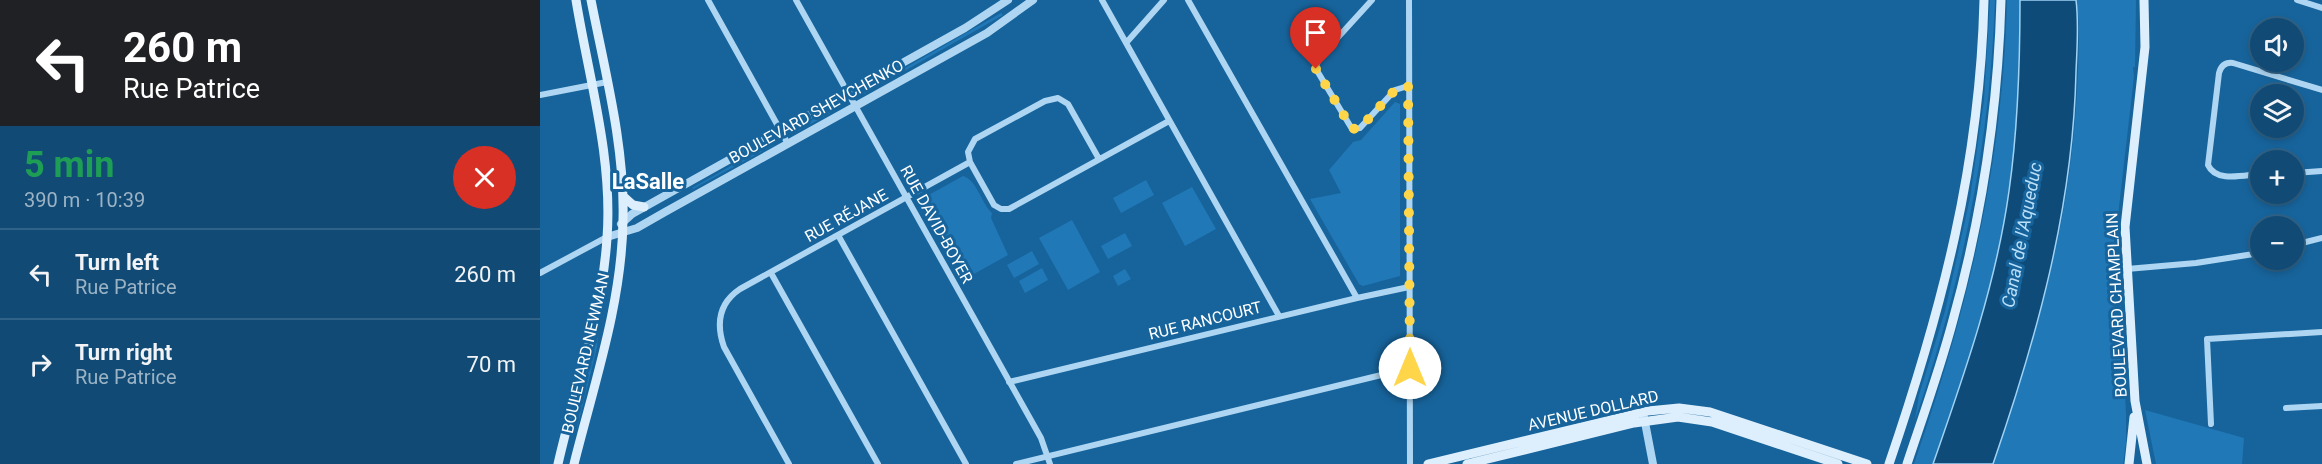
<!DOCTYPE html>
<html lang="en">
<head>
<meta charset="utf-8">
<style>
	:root { --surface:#114b75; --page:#1e557d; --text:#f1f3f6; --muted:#9cb3c5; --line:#306387 }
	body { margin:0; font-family:Roboto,sans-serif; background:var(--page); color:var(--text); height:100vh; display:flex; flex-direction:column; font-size:22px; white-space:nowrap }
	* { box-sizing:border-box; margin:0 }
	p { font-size:20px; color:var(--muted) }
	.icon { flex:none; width:33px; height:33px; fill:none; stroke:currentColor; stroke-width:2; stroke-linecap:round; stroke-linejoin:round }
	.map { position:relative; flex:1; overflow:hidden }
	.details { display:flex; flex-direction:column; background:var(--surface); width:540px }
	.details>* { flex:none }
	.guide { background:#202124; color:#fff; overflow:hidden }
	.controls { position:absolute; left:1710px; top:18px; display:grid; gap:12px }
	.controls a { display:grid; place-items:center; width:54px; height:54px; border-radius:50%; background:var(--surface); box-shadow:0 3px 9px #0003,0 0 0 2px var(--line); font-size:30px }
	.pin { position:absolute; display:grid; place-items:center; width:51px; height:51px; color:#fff; margin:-62px -26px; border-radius:50% 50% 50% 0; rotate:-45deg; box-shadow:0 0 6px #0007 }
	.pin .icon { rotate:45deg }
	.me { position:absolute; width:66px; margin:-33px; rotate:0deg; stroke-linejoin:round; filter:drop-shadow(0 0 4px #0008) }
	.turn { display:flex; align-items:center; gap:21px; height:126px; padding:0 24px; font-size:27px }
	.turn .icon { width:78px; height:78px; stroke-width:2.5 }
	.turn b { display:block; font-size:42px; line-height:51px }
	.round { display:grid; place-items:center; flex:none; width:63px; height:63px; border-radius:32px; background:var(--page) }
	.summary { display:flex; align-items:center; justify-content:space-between; height:102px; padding:0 24px }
	h1 { font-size:36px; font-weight:700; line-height:45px; color:#1e9e55 }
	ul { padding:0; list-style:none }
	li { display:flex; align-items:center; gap:18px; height:90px; padding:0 24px; border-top:2px solid var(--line) }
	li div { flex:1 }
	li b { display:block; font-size:22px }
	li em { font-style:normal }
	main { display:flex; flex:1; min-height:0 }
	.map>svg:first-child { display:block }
	.green { fill:#2078b6 }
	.water { fill:#0f4b79; stroke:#a0d3f5; stroke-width:1.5 }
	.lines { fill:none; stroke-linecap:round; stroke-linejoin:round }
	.minor { stroke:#aed6f2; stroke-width:6 }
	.tertiary { stroke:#aed6f2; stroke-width:8 }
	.secondary { stroke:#ddeffc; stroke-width:9 }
	.route { stroke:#ffd54a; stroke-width:10; stroke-dasharray:0 18 }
	.labels { text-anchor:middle; stroke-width:6; stroke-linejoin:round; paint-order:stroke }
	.street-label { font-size:16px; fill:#fff; stroke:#17649c }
	.water-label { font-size:18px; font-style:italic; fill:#badff9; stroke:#17649c }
	.district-label { font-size:22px; font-weight:bold; fill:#fff; stroke:#17649c }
</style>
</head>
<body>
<main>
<section class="details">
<div class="guide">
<div class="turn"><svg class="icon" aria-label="left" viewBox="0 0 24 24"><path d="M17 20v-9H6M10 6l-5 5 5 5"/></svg><div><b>260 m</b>Rue Patrice</div></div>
</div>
<div class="summary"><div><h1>5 min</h1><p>390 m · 10:39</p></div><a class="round" style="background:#d93025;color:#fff"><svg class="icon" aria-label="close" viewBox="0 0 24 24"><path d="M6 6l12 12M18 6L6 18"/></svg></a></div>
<ul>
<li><svg class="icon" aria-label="left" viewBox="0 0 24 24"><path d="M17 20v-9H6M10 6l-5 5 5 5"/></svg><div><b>Turn left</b><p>Rue Patrice</p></div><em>260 m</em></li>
<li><svg class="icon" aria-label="right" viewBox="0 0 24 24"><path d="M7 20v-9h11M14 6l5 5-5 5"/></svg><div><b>Turn right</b><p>Rue Patrice</p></div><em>70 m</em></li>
</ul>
</section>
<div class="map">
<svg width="1782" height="464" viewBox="0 0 1782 464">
	<rect width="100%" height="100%" fill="#17649c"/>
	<!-- green -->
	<path class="green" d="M1450 0H1455C1450 144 1422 283 1375 420L1379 395 1405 311 1430 198 1444 100Z
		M1467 0H1480C1480 64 1478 128 1469 191 1456 285 1424 375 1393 464H1374C1428 308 1463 166 1467 0Z
		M1537 0H1596L1595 67H1593L1594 76 1579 207 1578 239 1574 240V244H1576L1577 263 1579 264 1586 414V443L1583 464H1453C1489 359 1522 252 1533 141 1537 103 1539 62 1539 23 1538 15 1537 8 1537 0Z
		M461 13 463 15 324 94 323 92Z
		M855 102 860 104V276L823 286 819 284 770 199 801 193 789 170 813 142 821 140Z
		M300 104 301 107 255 133 253 131Z
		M233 142 234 145 153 189 152 188Z
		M423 176C437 180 441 203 452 213L451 218 468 255 423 280 381 204 385 197Z
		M606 180 614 195 581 213 573 198Z
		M652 187 676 229 645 246 622 203Z
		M532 220 560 272 528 290 499 238Z
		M585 233 592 246 568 259 561 246Z
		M492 251 499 264 474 278 467 265Z
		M502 268 508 280 485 293 479 281Z
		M585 269 591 279 578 286 573 276Z
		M58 335 57 347 36 433 42 398Z
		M1605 410 1704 438 1702 464H1616Z"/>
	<!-- water -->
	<path class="water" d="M1480 0H1536C1539 24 1537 47 1536 72 1533 208 1497 337 1453 464H1393C1424 375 1456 285 1469 191 1478 128 1480 64 1480 0Z"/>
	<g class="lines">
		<!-- minor -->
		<path class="minor" d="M168 0 248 144
			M256 0 501 438 510 464
			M562 0 739 316
			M648 0 817 298
			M832 0 781 56 776 65V69L812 129 820 128 855 90 868 86
			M869 0 870 464
			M1757 0 1782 8
			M586 43 624 0
			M0 95 67 82
			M559 159 528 104 518 98 505 101 435 139 428 152 430 162 454 205 461 209H469L629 121
			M1754 173 1782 171
			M1720 174C1704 175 1676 183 1668 165L1679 73C1681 66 1685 62 1693 63L1782 90
			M298 235 426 464
			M1754 245 1782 238
			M1587 269 1656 263 1720 253
			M0 273 67 237
			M231 273 338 464
			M469 382 817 298 869 287
			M1746 408 1782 406
			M1671 424 1667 339 1782 332
			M249 464 184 347C176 324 179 303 200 289L430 162
			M476 464 870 368"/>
		<!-- tertiary -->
		<path class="tertiary" d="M81 224 92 214 425 28 468 0
			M67 237 97 228 125 212 447 33 493 0
			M1103 412 1113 464"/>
		<!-- secondary -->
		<path class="secondary" d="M1604 0 1605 47 1585 227 1595 401 1607 464
			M83 196 93 205 104 207
			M18 464C35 389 62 316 67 238 73 158 49 79 36 0
			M34 464C54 384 82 303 83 220 85 146 65 72 51 0
			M888 464 1108 411 1139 408 1170 412 1327 464
			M927 464 1094 423 1138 417 1172 422 1298 464
			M1349 464C1402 309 1440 165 1444 0
			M1367 464C1383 416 1400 369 1413 320 1442 216 1458 108 1461 0
			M1589 464 1594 417"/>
	</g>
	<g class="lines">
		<!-- route -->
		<path class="route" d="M776 69 812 129 820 128 855 90 868 86 870 368"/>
	</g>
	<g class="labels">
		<!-- street labels -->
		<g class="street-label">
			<text transform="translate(276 111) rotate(-29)" y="6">BOULEVARD SHEVCHENKO</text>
			<text transform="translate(306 215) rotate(-29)" y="6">RUE RÉJANE</text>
			<text transform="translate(397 224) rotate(61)" y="6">RUE DAVID-BOYER</text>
			<text transform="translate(1576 305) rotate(-93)" y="6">BOULEVARD CHAMPLAIN</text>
			<text transform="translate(665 320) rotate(-14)" y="6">RUE RANCOURT</text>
			<text transform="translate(45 353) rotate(-77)" y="6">BOULEVARD NEWMAN</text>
			<text transform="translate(1053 410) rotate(-13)" y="6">AVENUE DOLLARD</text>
		</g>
		<!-- water labels -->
		<g class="water-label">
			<text transform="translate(1482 235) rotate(-79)" y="6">Canal de l'Aqueduc</text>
		</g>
		<!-- district labels -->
		<g class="district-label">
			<text x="108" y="189">LaSalle</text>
		</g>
	</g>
</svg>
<div class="controls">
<a><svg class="icon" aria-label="sound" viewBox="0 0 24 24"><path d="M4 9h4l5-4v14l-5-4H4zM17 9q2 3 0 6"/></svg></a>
<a><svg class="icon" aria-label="layers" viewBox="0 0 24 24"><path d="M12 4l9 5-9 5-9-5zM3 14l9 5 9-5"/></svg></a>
<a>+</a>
<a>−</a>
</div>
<div class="pin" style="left:776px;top:69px;background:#d93025"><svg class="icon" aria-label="arrive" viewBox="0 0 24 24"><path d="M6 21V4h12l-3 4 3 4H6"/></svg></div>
<svg class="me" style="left:870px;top:368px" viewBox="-20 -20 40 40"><circle r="19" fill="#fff"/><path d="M0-13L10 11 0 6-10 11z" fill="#ffd54a"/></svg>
</div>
</main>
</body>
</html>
